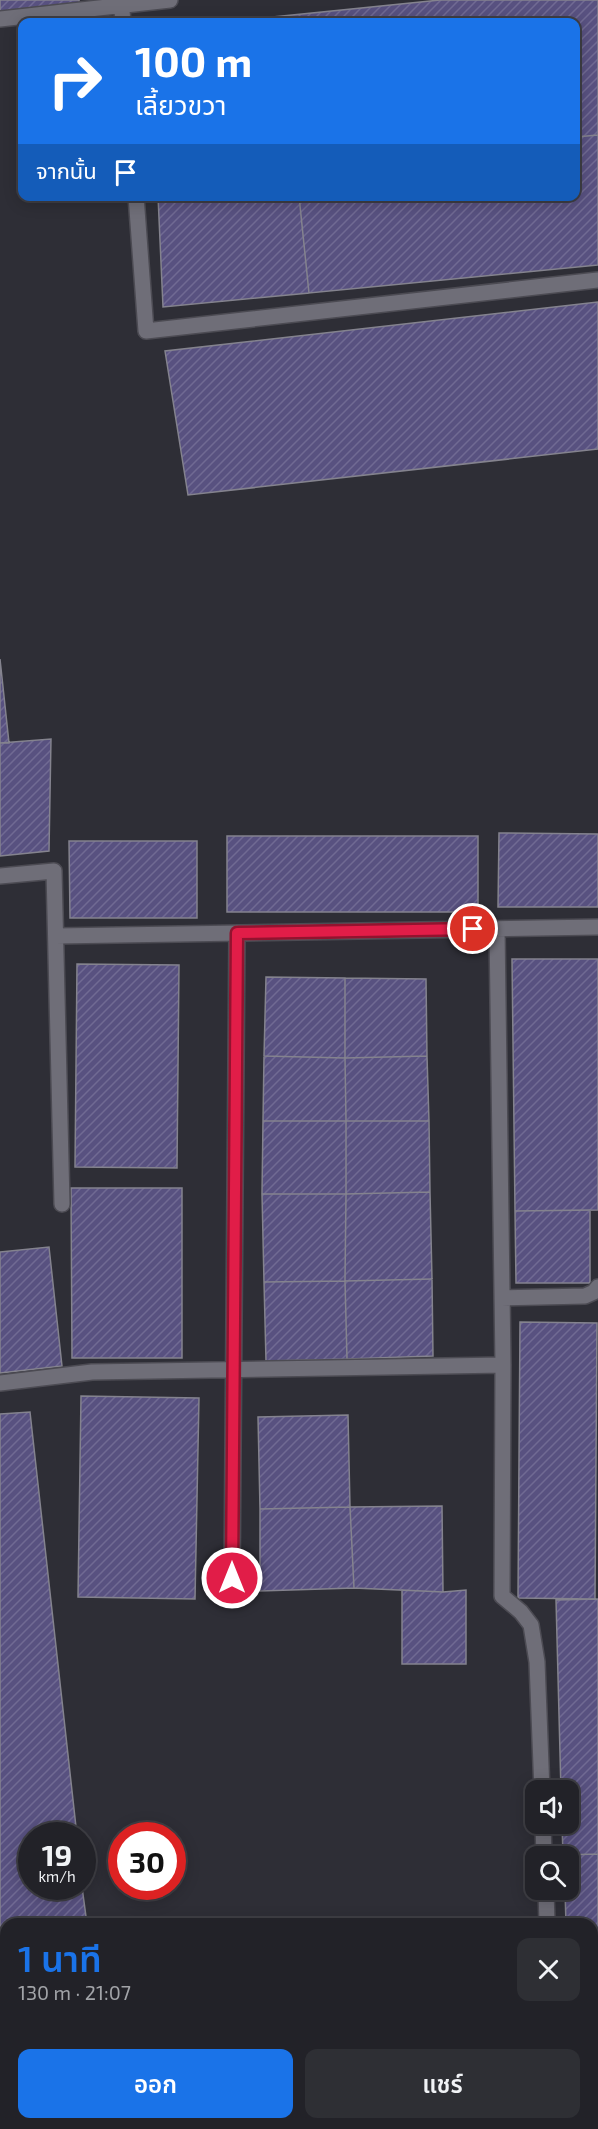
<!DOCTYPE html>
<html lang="th">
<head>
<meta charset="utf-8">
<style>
	:root { --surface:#222228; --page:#2e2f34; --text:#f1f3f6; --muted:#a2a4a8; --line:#3f3f45; --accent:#1a73e8 }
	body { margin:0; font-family:"Exo 2","Noto Sans Thai",sans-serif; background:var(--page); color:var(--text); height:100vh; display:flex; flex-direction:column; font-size:22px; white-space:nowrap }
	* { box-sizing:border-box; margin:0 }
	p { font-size:20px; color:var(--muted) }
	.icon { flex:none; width:33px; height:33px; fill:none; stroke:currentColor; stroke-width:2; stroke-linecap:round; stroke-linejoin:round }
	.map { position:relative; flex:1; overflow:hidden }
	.details { position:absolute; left:0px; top:1918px; width:598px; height:212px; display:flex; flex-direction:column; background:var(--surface); border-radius:18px 18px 0 0; box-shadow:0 3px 15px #0003,0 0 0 2px var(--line) }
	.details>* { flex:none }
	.guide { position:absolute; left:18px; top:18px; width:562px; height:183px; border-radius:12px; box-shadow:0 3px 15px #0003,0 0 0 2px var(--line); background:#1a73e8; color:#fff; overflow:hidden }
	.controls { position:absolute; left:525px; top:1780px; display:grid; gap:12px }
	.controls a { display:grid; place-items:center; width:54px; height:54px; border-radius:12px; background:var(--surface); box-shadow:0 3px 15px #0003,0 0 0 2px var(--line); font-size:30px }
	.speed { position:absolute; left:18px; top:1822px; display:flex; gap:12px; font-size:30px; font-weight:700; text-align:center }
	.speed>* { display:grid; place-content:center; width:78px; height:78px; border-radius:50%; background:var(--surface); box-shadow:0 3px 15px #0003,0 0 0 2px var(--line); line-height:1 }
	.speed small { font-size:15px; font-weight:400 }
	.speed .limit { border:9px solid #d22; background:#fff; color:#111 }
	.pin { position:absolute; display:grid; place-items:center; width:51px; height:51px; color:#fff; margin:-26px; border:3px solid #fff; border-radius:50%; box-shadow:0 2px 6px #0007 }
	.me { position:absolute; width:66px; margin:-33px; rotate:0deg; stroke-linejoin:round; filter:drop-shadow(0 0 4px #0008) }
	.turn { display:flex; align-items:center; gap:21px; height:126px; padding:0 18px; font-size:27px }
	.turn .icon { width:78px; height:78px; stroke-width:2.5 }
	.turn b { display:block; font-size:42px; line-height:51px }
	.then { display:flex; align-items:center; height:57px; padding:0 18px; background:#0003; gap:12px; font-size:22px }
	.round { display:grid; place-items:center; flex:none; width:63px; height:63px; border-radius:12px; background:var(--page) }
	.overview { display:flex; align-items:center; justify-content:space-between; height:102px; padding:0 18px }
	h1 { font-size:36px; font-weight:600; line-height:45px; color:var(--accent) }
	.action { display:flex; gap:12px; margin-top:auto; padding:12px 18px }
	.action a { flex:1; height:69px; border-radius:12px; background:var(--accent); color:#fff; font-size:24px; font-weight:600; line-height:69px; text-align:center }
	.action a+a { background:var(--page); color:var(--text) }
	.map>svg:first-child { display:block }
	.building { fill:url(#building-hatch); stroke:#84838e; stroke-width:1.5 }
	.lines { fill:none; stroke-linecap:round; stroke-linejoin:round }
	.minor-casing { stroke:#4c4b53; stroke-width:18 }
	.minor { stroke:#6f6e78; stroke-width:15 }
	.route-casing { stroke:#92132f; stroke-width:15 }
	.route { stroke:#e11d48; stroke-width:10 }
</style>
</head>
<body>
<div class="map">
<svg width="598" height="2129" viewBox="0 0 598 2129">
	<defs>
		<pattern id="building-hatch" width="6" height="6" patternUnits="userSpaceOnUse" patternTransform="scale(1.5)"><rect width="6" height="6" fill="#585180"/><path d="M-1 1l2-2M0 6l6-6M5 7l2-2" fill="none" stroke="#706a93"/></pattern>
	</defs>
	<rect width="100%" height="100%" fill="#2e2e36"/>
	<!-- building -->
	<path class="building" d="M0 0H79L80 8 0 13Z
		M440 0H598V135L576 137V22H274L273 17Z
		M273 17 274 22H223Z
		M598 135V265L309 293 299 196H576V137Z
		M158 196H299L309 293 163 307Z
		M598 302V449L188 495 165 351Z
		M0 659 9 743H0Z
		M51 739 49 851 0 856V743Z
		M499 833 598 834V907H498Z
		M227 836H478V912H227Z
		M69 841H197V918H70Z
		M512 959H598V1210L515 1211Z
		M77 964 179 965 177 1168 75 1167Z
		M266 977 345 978V1058L264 1056Z
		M345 978 426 979 427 1056 345 1058Z
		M264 1056 345 1058 346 1121H263Z
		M427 1056 429 1121H346L345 1058Z
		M263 1121H346V1194H262Z
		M346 1121H429L430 1192 346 1194Z
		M71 1188H182V1358H72Z
		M430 1192 432 1279 345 1281 346 1194Z
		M262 1194H346L345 1281 264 1282Z
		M590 1210V1283H516L515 1211Z
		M49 1247 62 1366 0 1373V1252Z
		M432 1279 433 1356 347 1359 345 1281Z
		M345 1281 347 1359 266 1361 264 1282Z
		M520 1322 597 1323 595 1599 518 1598Z
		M81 1396 199 1398 195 1599 78 1597Z
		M30 1412 77 1836H32V1887H82L87 1924H6V1987L0 1988V1414Z
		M348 1415 350 1507 260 1509 258 1417Z
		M442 1506 443 1592 354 1588 350 1507Z
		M350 1507 354 1588 260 1591V1509Z
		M402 1590 443 1592 466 1590V1664H402Z
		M598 1599V1854L563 1855 562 1824H568V1791H561L556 1600Z
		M598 1854V1942H592V1924H566L565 1890H568V1857H563V1855Z
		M592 1989H598V2099H592Z
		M592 2099H598V2129H576V2124H592Z
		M429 2124H533V2129H429Z"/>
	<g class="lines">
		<defs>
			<path id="minor" d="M121 0 123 22
				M0 19 170 0
				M136 196 146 331 598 280
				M0 876 54 871 62 1204
				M497 929 503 1365 502 1596 521 1612 531 1625 537 1662 542 1791
				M56 936 598 927
				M502 1298 585 1296 594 1292 598 1287
				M0 1383 92 1372 503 1365
				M232 1578 237 933
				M543 1824 544 1857
				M546 1890 547 1924
				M555 2124V2129"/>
		</defs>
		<!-- minor casing -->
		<use href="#minor" class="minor-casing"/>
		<!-- minor -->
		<use href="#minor" class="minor"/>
	</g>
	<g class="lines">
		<defs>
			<path id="route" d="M232 1578 237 933 473 929"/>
		</defs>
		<!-- route casing -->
		<use href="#route" class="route-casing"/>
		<!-- route -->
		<use href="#route" class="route"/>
	</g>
</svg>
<div class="controls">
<a><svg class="icon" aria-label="sound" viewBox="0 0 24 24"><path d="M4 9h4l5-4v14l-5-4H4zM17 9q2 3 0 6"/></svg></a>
<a><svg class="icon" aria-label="search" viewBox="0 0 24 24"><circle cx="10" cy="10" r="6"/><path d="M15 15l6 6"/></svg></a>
</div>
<div class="speed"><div>19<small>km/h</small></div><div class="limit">30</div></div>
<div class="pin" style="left:473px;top:929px;background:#d93025"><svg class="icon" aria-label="arrive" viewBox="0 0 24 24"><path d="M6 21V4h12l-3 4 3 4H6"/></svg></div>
<svg class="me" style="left:232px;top:1578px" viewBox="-20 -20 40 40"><circle r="17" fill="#e11d48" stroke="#fff" stroke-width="3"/><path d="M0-11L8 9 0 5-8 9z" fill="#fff"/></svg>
<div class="guide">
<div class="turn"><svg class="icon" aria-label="right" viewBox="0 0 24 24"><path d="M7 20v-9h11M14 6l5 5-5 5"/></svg><div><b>100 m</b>เลี้ยวขวา</div></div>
<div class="then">จากนั้น<svg class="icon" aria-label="arrive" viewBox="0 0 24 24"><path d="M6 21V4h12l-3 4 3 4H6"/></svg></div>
</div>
<section class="details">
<div class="overview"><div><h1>1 นาที</h1><p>130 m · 21:07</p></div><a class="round"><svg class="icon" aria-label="close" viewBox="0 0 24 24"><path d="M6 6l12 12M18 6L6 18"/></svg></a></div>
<div class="action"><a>ออก</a><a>แชร์</a></div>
</section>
</div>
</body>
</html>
